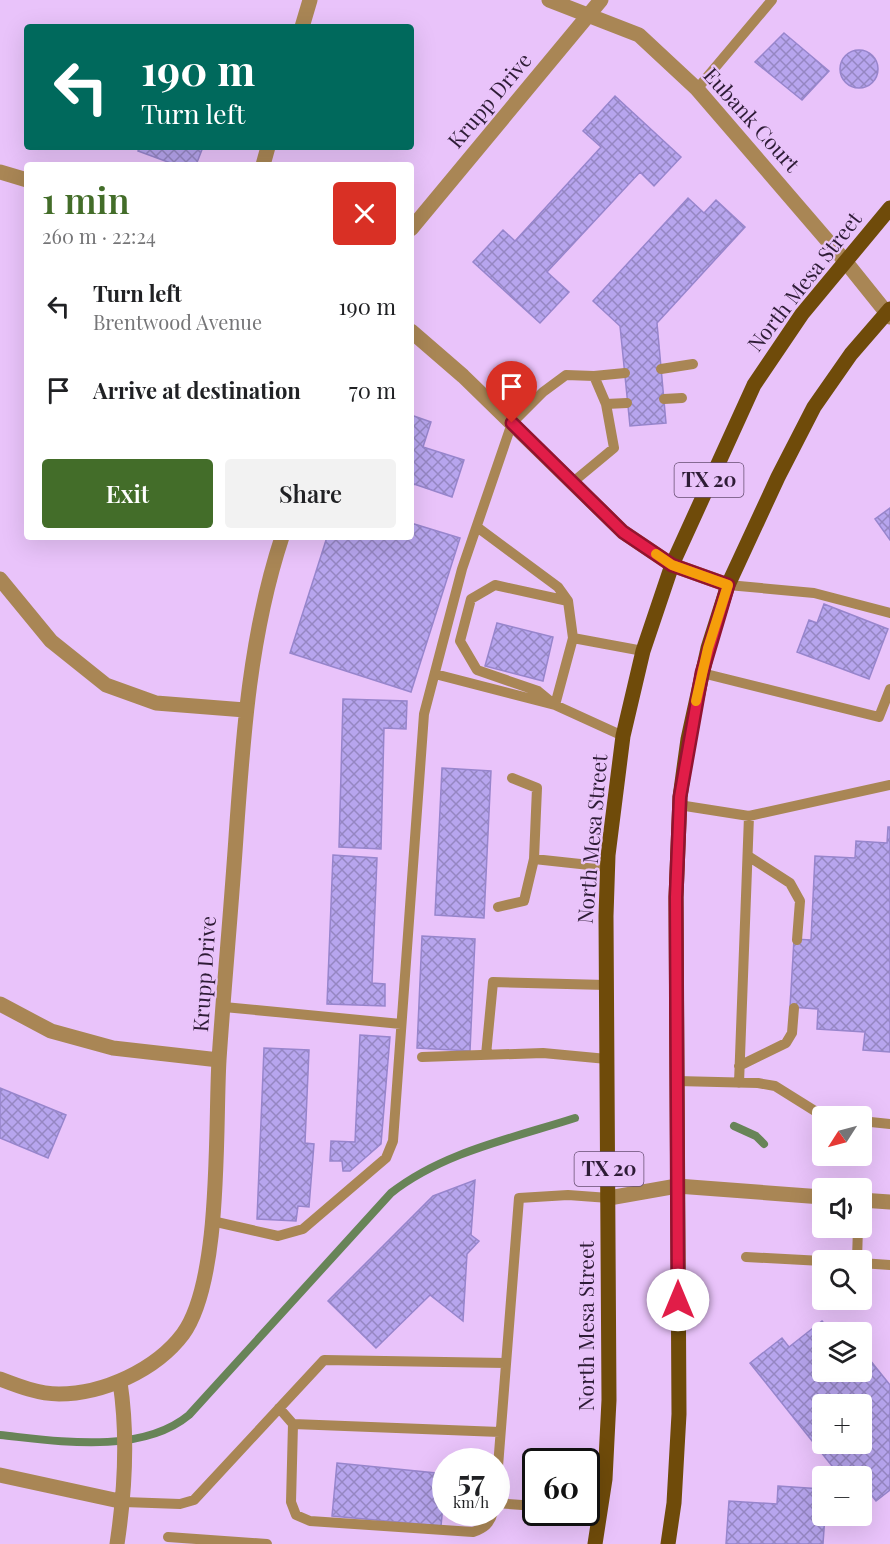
<!DOCTYPE html>
<html lang="en">
<head>
<meta charset="utf-8">
<style>
	:root { --surface:#fff; --page:#f2f2f2; --text:#202124; --muted:#757577; --accent:#436d29 }
	body { margin:0; font-family:"Playfair Display",serif; background:var(--page); color:var(--text); height:100vh; display:flex; flex-direction:column; font-size:22px; white-space:nowrap }
	* { box-sizing:border-box; margin:0 }
	p { font-size:20px; color:var(--muted) }
	.icon { flex:none; width:33px; height:33px; fill:none; stroke:currentColor; stroke-width:2; stroke-linecap:round; stroke-linejoin:round }
	.map { position:relative; flex:1; overflow:hidden }
	.sheet { position:absolute; left:24px; top:162px; width:390px; height:378px; display:flex; flex-direction:column; background:var(--surface); border-radius:6px; box-shadow:0 6px 24px #0002 }
	.sheet>* { flex:none }
	.banner { position:absolute; left:24px; top:24px; width:390px; height:126px; border-radius:6px; box-shadow:0 6px 24px #0002; background:#00695c; color:#fff; overflow:hidden }
	.needle { width:39px; rotate:234deg }
	.buttons { position:absolute; left:812px; top:1106px; display:grid; gap:12px }
	.buttons a { display:grid; place-items:center; width:60px; height:60px; border-radius:6px; background:var(--surface); box-shadow:0 6px 24px #0002; font-size:30px }
	.speed { position:absolute; left:432px; top:1448px; display:flex; gap:12px; font-size:30px; font-weight:700; text-align:center }
	.speed>* { display:grid; place-content:center; width:78px; height:78px; border-radius:50%; background:var(--surface); box-shadow:0 6px 24px #0002; line-height:1 }
	.speed small { font-size:15px; font-weight:400 }
	.speed .limit { border:3px solid #111; border-radius:9px; background:#fff; color:#111 }
	.pin { position:absolute; display:grid; place-items:center; width:51px; height:51px; color:#fff; margin:-62px -26px; border-radius:50% 50% 50% 0; rotate:-45deg; box-shadow:0 0 6px #0007 }
	.pin .icon { rotate:45deg }
	.me { position:absolute; width:66px; margin:-33px; rotate:0deg; stroke-linejoin:round; filter:drop-shadow(0 0 4px #0008) }
	.turn { display:flex; align-items:center; gap:21px; height:126px; padding:0 18px; font-size:27px }
	.turn .icon { width:78px; height:78px; stroke-width:2.5 }
	.turn b { display:block; font-size:42px; line-height:51px }
	.round { display:grid; place-items:center; flex:none; width:63px; height:63px; border-radius:6px; background:var(--page) }
	.summary { display:flex; align-items:center; justify-content:space-between; height:102px; padding:0 18px }
	h1 { font-size:36px; font-weight:600; line-height:45px; color:var(--accent) }
	.cta { display:flex; gap:12px; margin-top:auto; padding:12px 18px }
	.cta a { flex:1; height:69px; border-radius:6px; background:var(--accent); color:#fff; font-size:24px; font-weight:600; line-height:69px; text-align:center }
	.cta a+a { background:var(--page); color:var(--text) }
	ul { padding:0; list-style:none }
	li { display:flex; align-items:center; gap:18px; height:84px; padding:0 18px }
	li div { flex:1 }
	li b { display:block; font-size:22px }
	li em { font-style:normal }
	.map>svg:first-child { display:block }
	.lines { fill:none; stroke-linecap:round; stroke-linejoin:round }
	.stream { stroke:#688458; stroke-width:8 }
	.building { fill:url(#building-cross-hatch); stroke:#9785cc; stroke-width:1.5; fill-rule:evenodd }
	.service { stroke:#a98655; stroke-width:10 }
	.minor { stroke:#a98655; stroke-width:15 }
	.tertiary { stroke:#a98655; stroke-width:15 }
	.primary { stroke:#6f4b0a; stroke-width:15 }
	.route-casing { stroke:#92132f; stroke-width:15 }
	.route { stroke:#e11d48; stroke-width:10 }
	.slow { stroke:#f59e0b; stroke-width:10 }
	.labels { text-anchor:middle; stroke-width:4.5; stroke-linejoin:round; paint-order:stroke }
	.shield { fill:#e9c3fa; stroke:#664e71; stroke-width:1.5 }
	.shield-label { font-size:20px; font-weight:bold; fill:#2e1c36 }
	.street-label { font-size:21px; fill:#2e1c36; stroke:#e9c3fa }
</style>
</head>
<body>
<div class="map">
<svg width="890" height="1544" viewBox="0 0 890 1544">
	<defs>
		<pattern id="building-cross-hatch" width="8" height="8" patternUnits="userSpaceOnUse" patternTransform="scale(1.5)"><rect width="8" height="8" fill="#b7a5ee"/><path d="M0 0l8 8M0 8l8-8" fill="none" stroke="#9586c2"/></pattern>
	</defs>
	<rect width="100%" height="100%" fill="#e9c3fa"/>
	<g class="lines">
		<!-- stream -->
		<path class="stream" d="M734 1126 756 1136 764 1144
			M0 1435C58 1441 141 1455 189 1415L391 1193C443 1152 513 1138 575 1118"/>
	</g>
	<!-- building -->
	<path class="building" d="M784 33 829 71 802 100 755 62Z
		M840 69a19 19 0 1 1 38 0a19 19 0 1 1-38 0Z
		M615 96 681 157 654 186 640 172 547 272 569 292 540 323 473 262 503 230 515 241 601 147 583 131Z
		M139 147H203L196 165H176L138 151Z
		M688 198 704 213 716 200 745 227 657 323 666 423 630 426 620 326 593 301Z
		M411 415 431 422 423 447 464 460 452 497 414 484 411 492Z
		M890 508V540L875 519Z
		M411 523 460 538 411 692 290 653 327 537H411Z
		M824 604 888 629 869 679 797 652 809 620 817 623Z
		M497 623 553 637 543 681 485 666Z
		M343 699 407 701 406 729 384 728 381 849 339 847Z
		M442 768 491 771 484 918 435 915Z
		M888 827H890V1052L863 1050 865 1032 817 1029 818 1009 790 1007 794 939 811 940 815 856 855 858 856 841 887 843Z
		M333 855 377 858 372 983 385 984V1006L327 1004Z
		M422 936 475 939 470 1051 417 1048Z
		M360 1035 390 1037 381 1144 350 1171H343L342 1161H330L331 1141 355 1142Z
		M264 1048 309 1050 305 1143 314 1144 309 1207 298 1206 296 1221 257 1219Z
		M0 1088 66 1115 48 1158 0 1138Z
		M475 1180 471 1235 479 1241 467 1254 463 1321 430 1295 376 1348 328 1301 433 1196Z
		M822 1321 831 1332H822V1371H861V1349L890 1385V1490L876 1501 861 1482V1476H840L750 1363 782 1338 789 1347ZM822 1404H861V1443H822Z
		M337 1463 446 1474 441 1526 332 1516Z
		M778 1486 822 1489V1515H825L823 1544H726L729 1501 777 1504Z"/>
	<g class="lines">
		<!-- service -->
		<path class="service" d="M697 89 772 0
			M661 369 693 364
			M594 376 625 373
			M664 399 682 398
			M606 404 627 403
			M477 527 558 587 568 601 573 638 643 651
			M728 585 814 593 890 613
			M568 601 495 585 471 599 460 641 477 670 538 691 555 705 573 638
			M702 673 879 717 890 689
			M435 674 555 705 623 736
			M679 805 749 816 890 785
			M748 856 790 883 800 901 797 940
			M534 859 608 867
			M498 907 524 901 534 859 537 788 512 778
			M224 1007 401 1024
			M486 1055 493 982 606 985
			M422 1057 543 1053 607 1059
			M739 1066 786 1043 792 1033 794 1008
			M677 1081 758 1083 775 1086 823 1116
			M739 1083 749 816
			M861 1121 890 1124
			M212 1221 278 1236 303 1229 386 1158 393 1141 424 714 462 569 512 423 543 392 566 375 594 376 606 404 614 448 573 482
			M746 1257 822 1261
			M857 1260 858 1227
			M861 1263 890 1265
			M279 1408 293 1424 500 1432
			M293 1424 291 1502 296 1515 310 1521 473 1532C484 1528 490 1524 493 1512
			M496 1492 519 1198 568 1195 609 1198
			M124 1502 180 1504 194 1500 324 1360 505 1363
			M496 1503 536 1506
			M586 1510 600 1512
			M168 1537 267 1544"/>
		<!-- minor -->
		<path class="minor" d="M549 0 639 35 697 89 845 261 890 317
			M302 27 310 0
			M263 165 268 147
			M411 229 601 0
			M0 579 51 641 106 685 156 703 245 710
			M0 1004 51 1031 113 1048 219 1060
			M609 1198 677 1186 822 1197
			M861 1200 890 1202
			M0 1379C18 1386 39 1394 59 1394 103 1394 156 1370 183 1334 222 1280 215 1128 219 1060 224 985 231 911 236 837 243 736 250 634 282 537
			M0 1475 124 1502
			M117 1544C125 1491 128 1435 120 1382"/>
		<!-- tertiary -->
		<path class="tertiary" d="M0 172 27 180
			M411 331 463 376 623 532 672 565 728 585"/>
		<!-- primary -->
		<path class="primary" d="M595 1544 605 1479 609 1400 606 916 608 855 623 736 643 651 672 565 754 385 802 314 890 208
			M668 1544 674 1503 679 1414 676 897 680 797 688 739 708 648 728 585 778 477 814 407 851 354 890 309"/>
	</g>
	<g class="lines">
		<defs>
			<path id="route" d="M512 423 623 532 672 565 728 585 702 673 680 797 676 897 678 1300"/>
		</defs>
		<!-- route casing -->
		<use href="#route" class="route-casing"/>
		<!-- route -->
		<use href="#route" class="route"/>
		<!-- slow -->
		<path class="slow" d="M656 554 672 565 728 585 708 648 696 701"/>
	</g>
	<g class="labels">
		<!-- shield labels -->
		<g class="shield">
			<rect x="674.5" y="463" width="69" height="34" rx="4.5"/>
			<rect x="574.5" y="1152" width="69" height="34" rx="4.5"/>
		</g>
		<g class="shield-label">
			<text x="709" y="487">TX 20</text>
			<text x="609" y="1176">TX 20</text>
		</g>
		<!-- street labels -->
		<g class="street-label">
			<text transform="translate(490 101) rotate(-50)" y="7">Krupp Drive</text>
			<text transform="translate(751 120) rotate(48)" y="7">Eubank Court</text>
			<text transform="translate(805 282) rotate(-52)" y="7">North Mesa Street</text>
			<text transform="translate(593 839) rotate(-85)" y="7">North Mesa Street</text>
			<text transform="translate(205 974) rotate(-86)" y="7">Krupp Drive</text>
			<text transform="translate(587 1326) rotate(-90)" y="7">North Mesa Street</text>
		</g>
	</g>
</svg>
<div class="buttons">
<a><svg class="needle" viewBox="-14 -14 28 28"><path d="M0-13l5 13h-10z" fill="#e53935"/><path d="M0 13l5-13h-10z" fill="#757577"/></svg></a>
<a><svg class="icon" aria-label="sound" viewBox="0 0 24 24"><path d="M4 9h4l5-4v14l-5-4H4zM17 9q2 3 0 6"/></svg></a>
<a><svg class="icon" aria-label="search" viewBox="0 0 24 24"><circle cx="10" cy="10" r="6"/><path d="M15 15l6 6"/></svg></a>
<a><svg class="icon" aria-label="layers" viewBox="0 0 24 24"><path d="M12 4l9 5-9 5-9-5zM3 14l9 5 9-5"/></svg></a>
<a>+</a>
<a>−</a>
</div>
<div class="speed"><div>57<small>km/h</small></div><div class="limit">60</div></div>
<div class="pin" style="left:512px;top:423px;background:#d93025"><svg class="icon" aria-label="arrive" viewBox="0 0 24 24"><path d="M6 21V4h12l-3 4 3 4H6"/></svg></div>
<svg class="me" style="left:678px;top:1300px" viewBox="-20 -20 40 40"><circle r="19" fill="#fff"/><path d="M0-13L10 11 0 6-10 11z" fill="#e11d48"/></svg>
<div class="banner">
<div class="turn"><svg class="icon" aria-label="left" viewBox="0 0 24 24"><path d="M17 20v-9H6M10 6l-5 5 5 5"/></svg><div><b>190 m</b>Turn left</div></div>
</div>
<section class="sheet">
<div class="summary"><div><h1>1 min</h1><p>260 m · 22:24</p></div><a class="round" style="background:#d93025;color:#fff"><svg class="icon" aria-label="close" viewBox="0 0 24 24"><path d="M6 6l12 12M18 6L6 18"/></svg></a></div>
<ul>
<li><svg class="icon" aria-label="left" viewBox="0 0 24 24"><path d="M17 20v-9H6M10 6l-5 5 5 5"/></svg><div><b>Turn left</b><p>Brentwood Avenue</p></div><em>190 m</em></li>
<li><svg class="icon" aria-label="arrive" viewBox="0 0 24 24"><path d="M6 21V4h12l-3 4 3 4H6"/></svg><div><b>Arrive at destination</b></div><em>70 m</em></li>
</ul>
<div class="cta"><a>Exit</a><a>Share</a></div>
</section>
</div>
</body>
</html>
